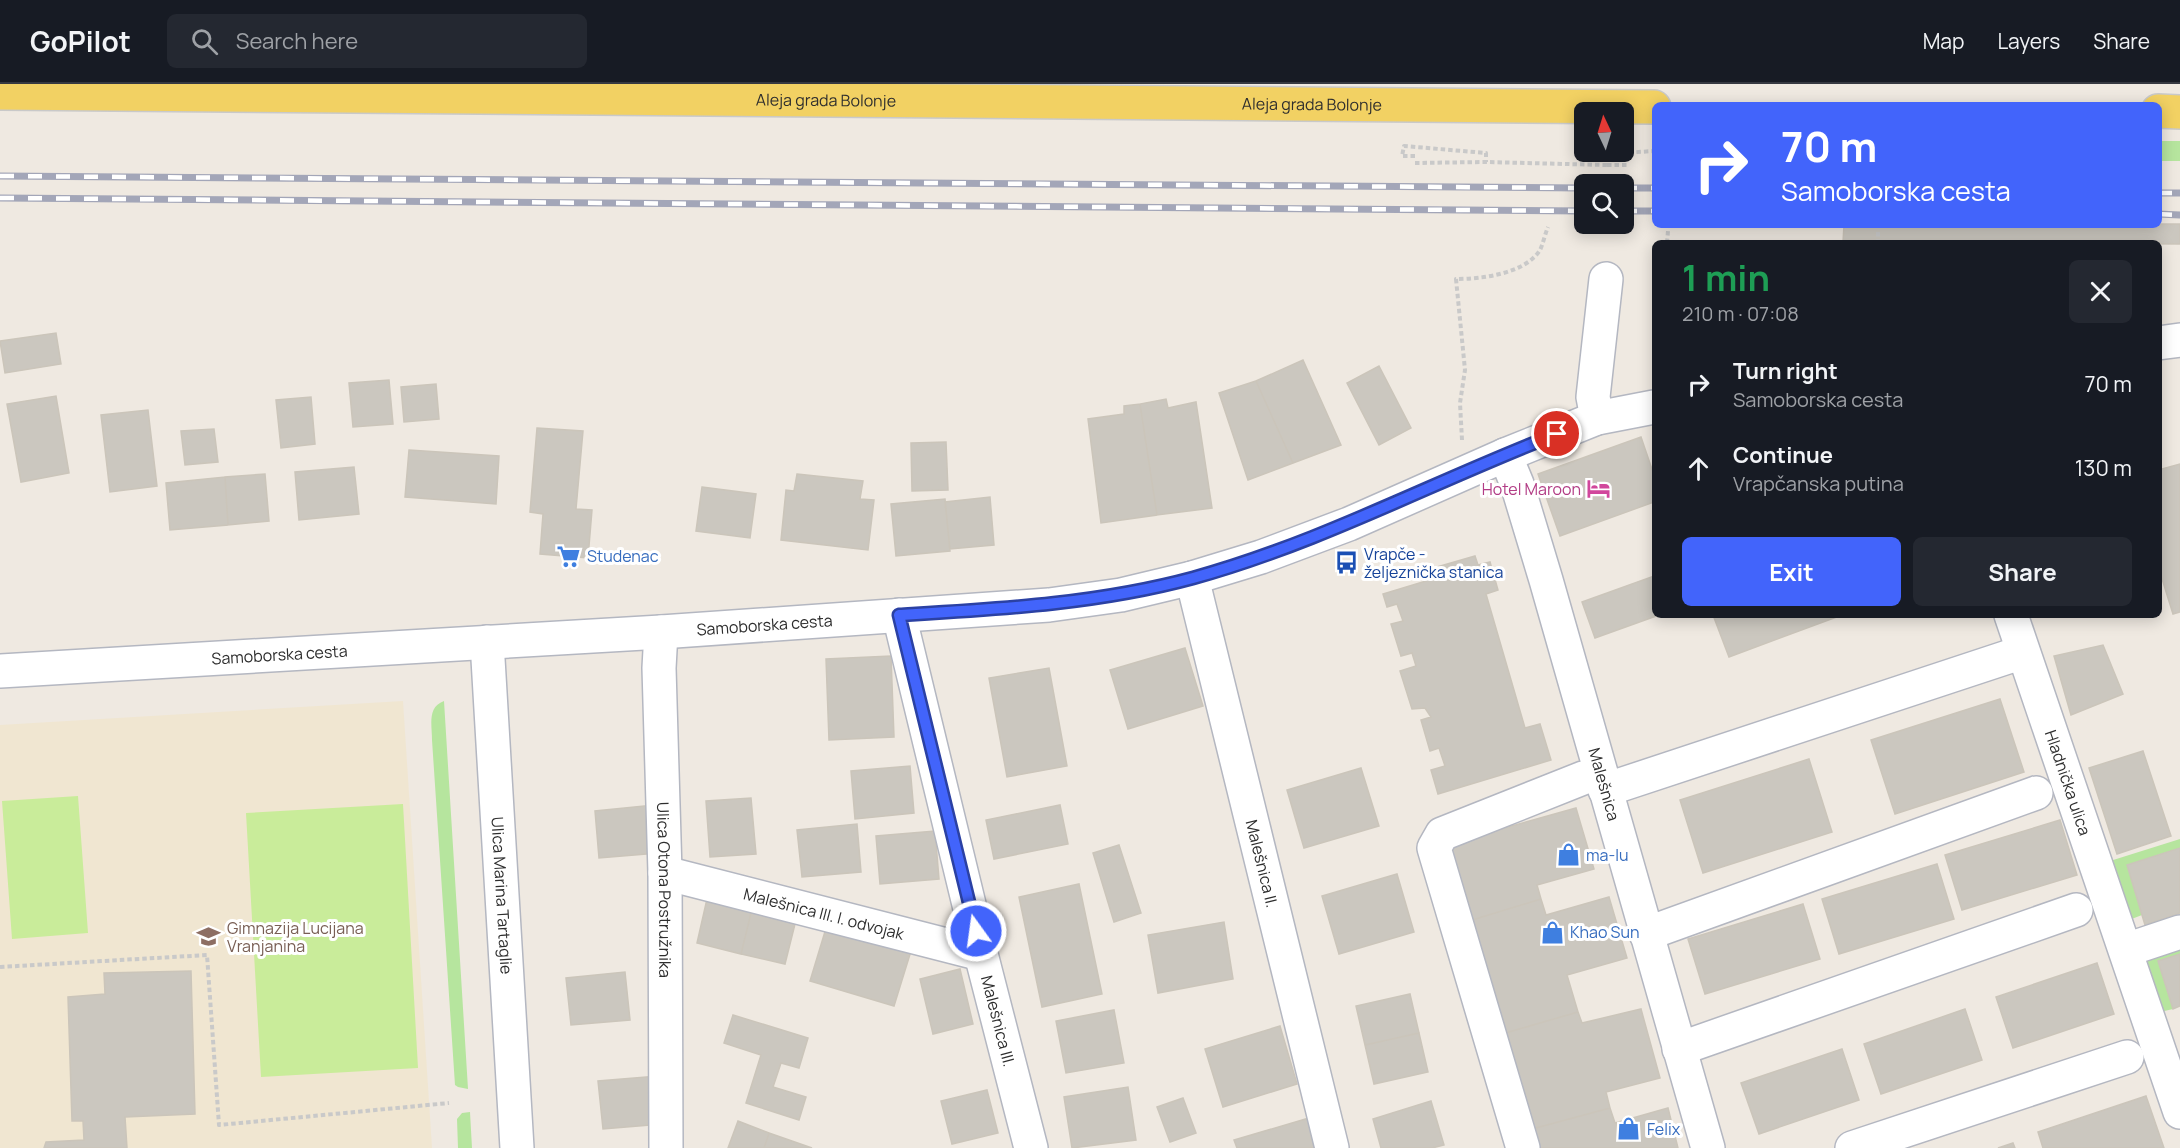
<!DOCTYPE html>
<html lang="en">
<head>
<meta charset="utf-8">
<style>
	:root { --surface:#171b24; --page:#242831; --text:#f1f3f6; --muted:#9ea1a6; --line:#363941; --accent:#4264fb }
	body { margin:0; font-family:Manrope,sans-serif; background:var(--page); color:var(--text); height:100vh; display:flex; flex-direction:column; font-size:22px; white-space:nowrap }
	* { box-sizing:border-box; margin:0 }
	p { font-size:20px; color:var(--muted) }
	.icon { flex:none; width:33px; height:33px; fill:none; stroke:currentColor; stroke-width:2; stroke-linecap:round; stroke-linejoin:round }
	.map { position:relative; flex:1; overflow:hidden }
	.drawer { position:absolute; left:1652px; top:156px; width:510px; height:378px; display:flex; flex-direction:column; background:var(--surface); border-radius:9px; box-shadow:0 3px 15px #0003 }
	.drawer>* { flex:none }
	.hud { position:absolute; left:1652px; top:18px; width:510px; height:126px; border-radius:9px; box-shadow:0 3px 15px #0003; background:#4264fb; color:#fff; overflow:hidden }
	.needle { width:39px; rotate:356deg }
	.tools { position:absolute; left:1574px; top:18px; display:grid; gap:12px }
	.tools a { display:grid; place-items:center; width:60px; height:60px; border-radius:9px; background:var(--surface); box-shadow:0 3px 15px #0003; font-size:30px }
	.pin { position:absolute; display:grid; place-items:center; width:51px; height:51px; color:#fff; margin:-26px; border:3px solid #fff; border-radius:50%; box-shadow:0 2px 6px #0007 }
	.me { position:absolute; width:66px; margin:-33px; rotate:346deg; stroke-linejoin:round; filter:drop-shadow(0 0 4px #0008) }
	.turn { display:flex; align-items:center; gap:21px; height:126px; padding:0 30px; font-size:27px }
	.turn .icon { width:78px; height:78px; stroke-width:2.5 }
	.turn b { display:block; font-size:42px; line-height:51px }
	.round { display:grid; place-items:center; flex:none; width:63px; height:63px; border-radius:9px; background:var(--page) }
	.overview { display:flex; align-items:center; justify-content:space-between; height:102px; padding:0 30px }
	h1 { font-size:36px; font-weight:700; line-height:45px; color:#1e9e55 }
	.cta { display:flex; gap:12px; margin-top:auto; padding:12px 30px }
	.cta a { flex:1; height:69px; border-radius:9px; background:var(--accent); color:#fff; font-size:24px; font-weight:700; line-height:69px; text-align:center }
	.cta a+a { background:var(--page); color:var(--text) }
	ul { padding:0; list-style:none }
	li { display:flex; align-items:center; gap:18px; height:84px; padding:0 30px }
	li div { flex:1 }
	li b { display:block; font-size:22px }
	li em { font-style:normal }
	header { display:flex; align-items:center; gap:36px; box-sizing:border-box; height:84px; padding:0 30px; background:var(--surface); border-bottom:2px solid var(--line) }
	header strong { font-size:28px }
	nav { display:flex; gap:33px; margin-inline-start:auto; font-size:21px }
	.search { width:420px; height:54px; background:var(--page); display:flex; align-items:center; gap:15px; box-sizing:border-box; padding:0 21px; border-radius:9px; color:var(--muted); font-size:22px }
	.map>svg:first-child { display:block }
	.education { fill:#f0e6d1 }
	.green { fill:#b6e59e }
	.pitch { fill:#c9ec9a }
	.building { fill:#cbc7bf; stroke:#cbc5ba; stroke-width:1.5 }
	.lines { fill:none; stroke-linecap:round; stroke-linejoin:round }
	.minor-casing { stroke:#b4b7c1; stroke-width:36 }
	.major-casing { stroke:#c9c9c9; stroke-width:36 }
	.path { stroke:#c9c9c9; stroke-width:4; stroke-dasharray:4.5 3; stroke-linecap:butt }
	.minor { stroke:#fff; stroke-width:33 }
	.major { stroke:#f2d163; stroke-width:33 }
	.rail-casing { stroke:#a3a6b8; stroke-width:7 }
	.rail { stroke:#fff; stroke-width:4.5; stroke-dasharray:14; stroke-linecap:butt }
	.route-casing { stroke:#2b41a3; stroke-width:15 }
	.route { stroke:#4264fb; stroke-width:10 }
	.labels { text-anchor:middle; stroke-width:6; stroke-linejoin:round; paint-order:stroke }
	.street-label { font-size:16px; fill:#2e2e2e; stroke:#fff }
	.hotel-label { font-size:16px; fill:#b23c85; stroke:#fff; text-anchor:end }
	.transit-label { font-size:16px; fill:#164399; stroke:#fff; text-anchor:start }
	.shop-label { font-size:16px; fill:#366cbe; stroke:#fff; text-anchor:start }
	.education-label { font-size:16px; fill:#785e54; stroke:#fff; text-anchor:start }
</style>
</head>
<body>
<header>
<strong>GoPilot</strong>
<div class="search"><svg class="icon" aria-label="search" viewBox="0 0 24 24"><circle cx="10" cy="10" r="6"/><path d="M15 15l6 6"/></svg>Search here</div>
<nav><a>Map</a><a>Layers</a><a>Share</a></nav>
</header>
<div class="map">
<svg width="2180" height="1064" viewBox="0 0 2180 1064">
	<rect width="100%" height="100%" fill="#efe9e1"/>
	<!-- education -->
	<path class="education" d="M403 617 432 1064H0V641Z"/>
	<!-- green -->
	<path class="green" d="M2158 57H2180V77H2159Z
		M444 617 468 1005 458 1003 455 1001 432 656C432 641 427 623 444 617Z
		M2180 755V764L2127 781 2142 831 2129 836 2110 777Z
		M2180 854V870L2158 877 2173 925 2160 928 2139 867Z
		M470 1028 472 1064H458L457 1035 462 1029Z"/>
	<!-- pitch -->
	<path class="pitch" d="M78 712 88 849 12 855 2 717Z
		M403 720 418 984 261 993 246 729Z"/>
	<!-- building -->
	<path class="building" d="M2158 140H2180V160L1843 158 1844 141Z
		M56 249 61 280 5 289 0 257Z
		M1303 276 1341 361 1293 379 1256 297Z
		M1379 282 1411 344 1379 361 1347 299Z
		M389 296 393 340 353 343 349 299Z
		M1256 297 1293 379 1248 396 1219 309Z
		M436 300 439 335 404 338 401 303Z
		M56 312 69 389 21 398 7 320Z
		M311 313 315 360 281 364 276 316Z
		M1166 315 1168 324 1196 318 1212 424 1157 431 1140 320Z
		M1140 320 1157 431 1101 439 1088 335 1124 330V322Z
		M148 326 157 402 110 408 101 331Z
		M537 344 583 347 576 425 592 426 588 474 540 470 543 430 530 428Z
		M214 345 218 378 185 381 181 347Z
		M1641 353 1654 391V418L1560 452 1538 390Z
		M946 358 948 406 912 407 911 359Z
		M409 366 499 372 496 420 405 413Z
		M2180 380V528L2173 530 2158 482V386Z
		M354 383 359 430 299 436 295 388Z
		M265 390 269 437 228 441 225 393Z
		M797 390 863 397 860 415 874 416 868 466 781 456 786 406 794 407Z
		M225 393 228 441 170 446 166 399Z
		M702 403 756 410 750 454 696 447Z
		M990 413 994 461 950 465 945 418Z
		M945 415 950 467 896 472 891 420Z
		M1475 472 1478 481 1490 478 1498 506 1486 510 1525 644 1540 640 1551 676 1438 710 1431 686 1445 682 1439 664 1430 667 1421 636 1431 633 1425 624 1412 625 1400 587 1416 582 1412 569 1401 572 1391 540 1403 537 1397 520 1387 523 1383 510 1426 497 1423 487Z
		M1654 492V531H1659L1595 554 1582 518Z
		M1713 531H1842L1729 573Z
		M2103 561 2123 610 2071 631 2054 572Z
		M1185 564 1203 622 1128 645 1110 586Z
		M891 572 894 653 829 656 826 575Z
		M1049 584 1067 682 1007 693 989 594Z
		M2000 615 2024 688 1895 730 1871 656Z
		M2143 667 2171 752 2117 770 2089 684Z
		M1809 675 1832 748 1703 789 1680 716Z
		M910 682 914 729 855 735 851 687Z
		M1361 684 1379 742 1304 764 1287 706Z
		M751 714 756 770 710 773 706 717Z
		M654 721 658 769 599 774 595 727Z
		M1060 721 1068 760 994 775 986 736Z
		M1576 724 1594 785 1537 801 1541 815 1469 837 1447 760Z
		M2060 736 2077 791 1962 826 1945 771Z
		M857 740 861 788 802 793 797 746Z
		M935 747 939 795 880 800 876 752Z
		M1119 761 1141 829 1114 838 1093 769Z
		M2180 764V829L2145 841 2127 781Z
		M1937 780 1954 835 1839 870 1822 815Z
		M1397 790 1414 848 1339 870 1322 812Z
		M1079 800 1102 910 1042 923 1019 813Z
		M1609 813 1627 874 1567 891 1578 928 1502 950 1469 837 1541 815 1546 831Z
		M707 815 752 825 741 870 697 859Z
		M1803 820 1820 875 1705 910 1688 855Z
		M752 825 796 836 785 880 741 870Z
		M1224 838 1233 895 1158 909 1148 851Z
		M827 841 911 867 894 922 810 897Z
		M2180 870V922L2173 925 2158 877Z
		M2097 879 2114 930 2013 964 1996 913Z
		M960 885 973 940 933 950 920 895Z
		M191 887 195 1030 125 1033 127 1064H44L46 1058 84 1056 83 1037H72L68 913 105 910 104 889Z
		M625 888 630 936 571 941 566 894Z
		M1410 910 1419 949 1365 961 1356 922Z
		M1641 925 1660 994 1606 1008 1610 1024 1532 1045 1502 950 1578 928 1582 939Z
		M1965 925 1982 976 1881 1010 1864 960Z
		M1114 926 1124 979 1066 989 1056 937Z
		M733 931 808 954 799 984 781 979 773 1003 806 1013 799 1036 746 1019 761 971 724 959Z
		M1280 942 1297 1000 1223 1023 1205 965Z
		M1419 949 1428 988 1374 1000 1365 961Z
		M1842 965 1859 1016 1759 1050 1741 999Z
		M658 992 662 1040 603 1045 598 997Z
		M1128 1003 1136 1056 1072 1064 1064 1013Z
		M987 1006 998 1049 952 1060 941 1017Z
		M2146 1012 2164 1064H2043L2038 1048Z
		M1183 1014 1196 1049 1170 1058 1157 1023Z
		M1431 1017 1444 1061 1432 1064H1381L1373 1035Z
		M1610 1024 1615 1039 1668 1024 1678 1064H1537L1532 1045Z
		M1309 1034 1318 1064H1237L1234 1056Z
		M738 1037 769 1049 764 1064H728Z
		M769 1049 812 1064H764Z
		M2013 1059 2015 1064H1998Z"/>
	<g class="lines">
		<defs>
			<g id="minor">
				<path d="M2158 259 2180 256"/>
				<path d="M1597 334 1593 313 1606 195"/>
				<path id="s1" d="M1505 371 1517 400 1546 496 1708 1064"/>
				<path id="s2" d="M1192 494 1332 1064"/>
				<path id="s3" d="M899 531 981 870 1031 1064"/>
				<path id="s4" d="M2011 531 2180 1028"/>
				<path id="s5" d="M661 548 659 584 665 789 666 1064"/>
				<path id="s6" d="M487 558 517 1064"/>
				<path id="s7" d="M0 587 661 548 1049 521 1121 511 1192 494 1261 473 1349 440 1505 371 1597 334 1654 323"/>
				<path d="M1605 706 2023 568"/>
				<path id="s8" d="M665 789 981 870"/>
				<path d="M1646 850 2036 709"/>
				<path d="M2126 866 2180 848"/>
				<path d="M1679 965 2076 826"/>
				<path d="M1523 1064 1434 764 1442 750 1583 694 1601 690"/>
				<path d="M1852 1064 2127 973"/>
			</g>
			<g id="major">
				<path id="s9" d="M0 9 1654 23"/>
				<path d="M2158 27 2180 28"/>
			</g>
		</defs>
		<!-- minor casing -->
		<use href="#minor" class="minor-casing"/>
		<!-- major casing -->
		<use href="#major" class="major-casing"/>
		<!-- path -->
		<path class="path" d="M1415 72H1402L1404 62 1486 69V78
			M1415 79 1486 78 1607 81V70L1654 67
			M1607 81H1627
			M1878 148V159
			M1667 159 1668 147
			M1462 356 1460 319 1465 286 1456 195C1481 195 1525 190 1540 166 1543 160 1545 150 1548 143
			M0 883 207 871 219 1041 449 1019"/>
		<!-- minor -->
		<use href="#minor" class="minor"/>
		<!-- major -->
		<use href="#major" class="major"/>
		<defs>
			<path id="rail" d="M0 92 1584 104
				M1623 104H1654
				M2158 109H2180
				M0 114 1584 127
				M1623 127H1654
				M2158 130 2180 131"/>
		</defs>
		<!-- rail casing -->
		<use href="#rail" class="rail-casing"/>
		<!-- rail -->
		<use href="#rail" class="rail"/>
	</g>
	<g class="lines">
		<defs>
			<path id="route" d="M976 847 899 531C998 525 1097 520 1193 494 1320 459 1435 397 1557 350"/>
		</defs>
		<!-- route casing -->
		<use href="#route" class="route-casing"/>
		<!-- route -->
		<use href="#route" class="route"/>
	</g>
	<!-- icons -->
	<defs>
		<symbol id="hotel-bare" viewBox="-9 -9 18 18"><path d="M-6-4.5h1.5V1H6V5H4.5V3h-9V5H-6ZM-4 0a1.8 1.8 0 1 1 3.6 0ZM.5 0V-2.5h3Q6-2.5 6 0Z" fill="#d1479c" stroke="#fff" stroke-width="2.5" paint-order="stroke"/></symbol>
		<symbol id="supermarket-bare" viewBox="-9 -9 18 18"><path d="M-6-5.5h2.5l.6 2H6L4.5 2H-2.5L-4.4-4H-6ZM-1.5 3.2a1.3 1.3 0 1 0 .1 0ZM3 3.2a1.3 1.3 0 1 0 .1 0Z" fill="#3f7fe0" stroke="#fff" stroke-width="2.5" paint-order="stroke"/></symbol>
		<symbol id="bus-bare" viewBox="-9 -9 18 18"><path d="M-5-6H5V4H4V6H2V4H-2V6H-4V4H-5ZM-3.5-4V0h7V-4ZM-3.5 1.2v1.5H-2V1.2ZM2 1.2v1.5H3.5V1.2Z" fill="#1a4fb4" stroke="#fff" stroke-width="2.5" paint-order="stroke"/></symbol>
		<symbol id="shop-bare" viewBox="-9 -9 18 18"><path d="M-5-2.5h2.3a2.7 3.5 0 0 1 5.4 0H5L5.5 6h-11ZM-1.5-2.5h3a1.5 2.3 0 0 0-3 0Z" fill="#3f7fe0" stroke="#fff" stroke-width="2.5" paint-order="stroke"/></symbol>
		<symbol id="school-bare" viewBox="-9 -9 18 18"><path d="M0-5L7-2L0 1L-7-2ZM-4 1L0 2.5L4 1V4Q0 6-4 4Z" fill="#8d6e63" stroke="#fff" stroke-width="2.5" paint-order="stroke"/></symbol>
	</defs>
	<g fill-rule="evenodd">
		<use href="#hotel-bare" x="1582" y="388" width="33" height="33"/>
		<use href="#supermarket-bare" x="552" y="456" width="33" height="33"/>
		<use href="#bus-bare" x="1330" y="462" width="33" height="33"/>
		<use href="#shop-bare" x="1552" y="754" width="33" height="33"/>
		<use href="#shop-bare" x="1536" y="832" width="33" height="33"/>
		<use href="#school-bare" x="192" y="836" width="33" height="33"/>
		<use href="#shop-bare" x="1612" y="1028" width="33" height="33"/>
	</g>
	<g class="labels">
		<!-- street labels -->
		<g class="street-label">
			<text dy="6" stroke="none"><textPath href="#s9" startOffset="826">Aleja grada Bolonje</textPath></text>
			<text dy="6" stroke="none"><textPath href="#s9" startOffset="1312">Aleja grada Bolonje</textPath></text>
			<text dy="6" stroke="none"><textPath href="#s7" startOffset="766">Samoborska cesta</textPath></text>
			<text dy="6" stroke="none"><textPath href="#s7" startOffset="280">Samoborska cesta</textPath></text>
			<text dy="6" stroke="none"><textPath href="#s4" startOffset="177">Hladnička ulica</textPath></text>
			<text dy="6" stroke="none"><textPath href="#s1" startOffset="344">Malešnica</textPath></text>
			<text dy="6" stroke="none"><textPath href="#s2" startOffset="294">Malešnica II.</textPath></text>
			<text dy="6" stroke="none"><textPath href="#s5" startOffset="258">Ulica Otona Postružnika</textPath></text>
			<text dy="6" stroke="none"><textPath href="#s6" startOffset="254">Ulica Marina Tartaglie</textPath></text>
			<text dy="6" stroke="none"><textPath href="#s8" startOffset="164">Malešnica III. I. odvojak</textPath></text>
			<text dy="6" stroke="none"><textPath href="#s3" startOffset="418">Malešnica III.</textPath></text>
		</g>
		<!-- hotel labels -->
		<g class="hotel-label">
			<text x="1581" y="411">Hotel Maroon</text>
		</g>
		<!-- transit labels -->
		<g class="transit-label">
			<text x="1364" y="476">Vrapče -<tspan x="1364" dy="18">željeznička stanica</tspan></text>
		</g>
		<!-- shop labels -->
		<g class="shop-label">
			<text x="587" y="478">Studenac</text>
			<text x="1586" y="777">ma-lu</text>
			<text x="1570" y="854">Khao Sun</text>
			<text x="1647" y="1051">Felix</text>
		</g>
		<!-- education labels -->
		<g class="education-label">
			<text x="227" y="850">Gimnazija Lucijana<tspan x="227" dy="18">Vranjanina</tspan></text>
		</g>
	</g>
</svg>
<div class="tools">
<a><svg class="needle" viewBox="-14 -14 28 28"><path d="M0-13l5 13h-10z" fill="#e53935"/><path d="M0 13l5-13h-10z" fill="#9ea1a6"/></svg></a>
<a><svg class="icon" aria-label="search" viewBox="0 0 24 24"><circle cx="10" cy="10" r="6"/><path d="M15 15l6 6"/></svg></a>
</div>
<div class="pin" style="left:1557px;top:350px;background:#d93025"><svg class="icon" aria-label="arrive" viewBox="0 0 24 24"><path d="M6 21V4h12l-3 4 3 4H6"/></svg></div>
<svg class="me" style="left:976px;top:847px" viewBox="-20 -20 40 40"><circle r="17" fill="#4264fb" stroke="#fff" stroke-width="3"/><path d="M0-11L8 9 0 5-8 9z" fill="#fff"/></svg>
<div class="hud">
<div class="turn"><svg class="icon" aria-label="right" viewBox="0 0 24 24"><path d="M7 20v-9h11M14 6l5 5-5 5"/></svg><div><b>70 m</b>Samoborska cesta</div></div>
</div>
<section class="drawer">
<div class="overview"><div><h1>1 min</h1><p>210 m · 07:08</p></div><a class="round"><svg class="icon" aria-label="close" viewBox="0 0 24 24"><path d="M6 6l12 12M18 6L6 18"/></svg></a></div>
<ul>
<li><svg class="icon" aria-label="right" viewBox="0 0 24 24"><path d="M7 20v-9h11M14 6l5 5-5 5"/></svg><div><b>Turn right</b><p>Samoborska cesta</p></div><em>70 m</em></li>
<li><svg class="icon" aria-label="ahead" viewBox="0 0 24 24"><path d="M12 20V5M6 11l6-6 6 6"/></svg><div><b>Continue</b><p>Vrapčanska putina</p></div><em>130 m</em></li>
</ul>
<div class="cta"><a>Exit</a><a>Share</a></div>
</section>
</div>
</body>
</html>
